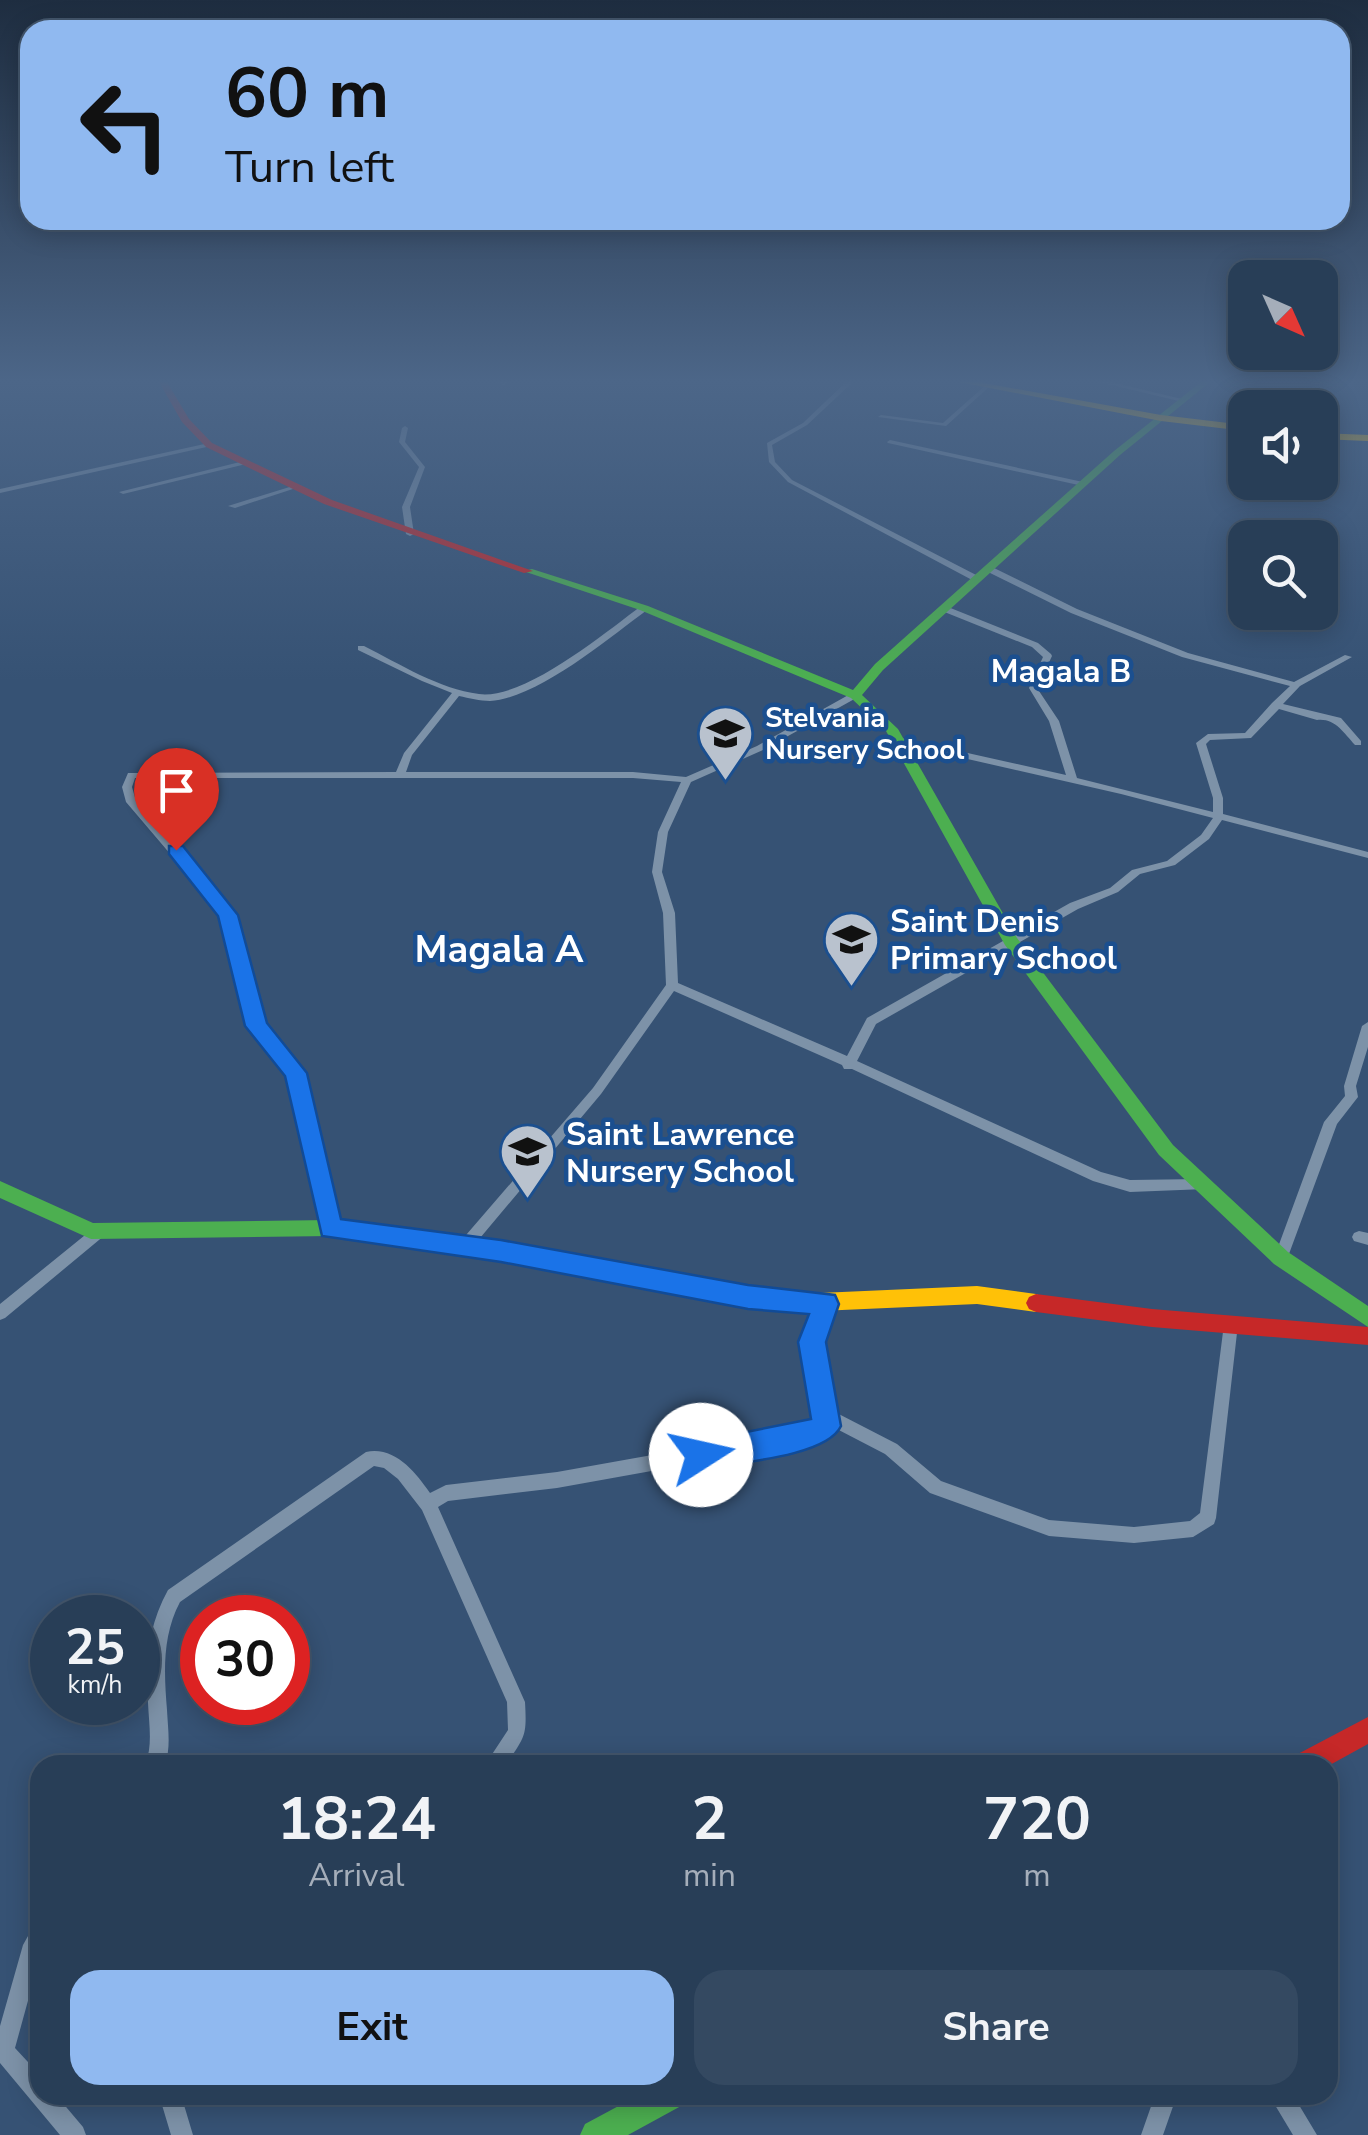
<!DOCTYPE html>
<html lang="en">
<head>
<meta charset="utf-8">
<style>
	:root { --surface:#283e57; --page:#344961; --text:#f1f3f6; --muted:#a5aeba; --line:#44576d; --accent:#90b9f0 }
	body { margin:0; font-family:"Nunito Sans",sans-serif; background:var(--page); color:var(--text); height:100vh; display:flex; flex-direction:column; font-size:38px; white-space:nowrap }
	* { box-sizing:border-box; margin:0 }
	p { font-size:32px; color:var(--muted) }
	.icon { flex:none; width:55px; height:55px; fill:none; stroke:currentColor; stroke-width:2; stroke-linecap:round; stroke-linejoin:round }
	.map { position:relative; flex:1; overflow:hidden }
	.sheet { position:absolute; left:30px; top:1755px; width:1308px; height:350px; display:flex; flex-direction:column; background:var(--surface); border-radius:30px; box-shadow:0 5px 25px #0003,0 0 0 2px var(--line) }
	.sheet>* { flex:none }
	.top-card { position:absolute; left:20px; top:20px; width:1330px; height:210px; border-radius:30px; box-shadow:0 5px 25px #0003,0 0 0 2px var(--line); background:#90b9f0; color:#111; overflow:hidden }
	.needle { width:65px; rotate:135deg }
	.tools { position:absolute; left:1228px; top:260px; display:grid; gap:20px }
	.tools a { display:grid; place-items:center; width:110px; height:110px; border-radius:20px; background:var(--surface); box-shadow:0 5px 25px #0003,0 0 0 2px var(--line); font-size:50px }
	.speed { position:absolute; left:30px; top:1595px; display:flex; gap:20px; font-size:50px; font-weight:700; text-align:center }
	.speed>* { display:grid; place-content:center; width:130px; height:130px; border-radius:50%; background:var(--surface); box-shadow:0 5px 25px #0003,0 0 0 2px var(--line); line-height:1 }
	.speed small { font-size:25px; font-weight:400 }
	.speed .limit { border:15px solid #d22; background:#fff; color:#111 }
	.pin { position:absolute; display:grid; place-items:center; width:85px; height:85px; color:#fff; margin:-102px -42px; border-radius:50% 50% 50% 0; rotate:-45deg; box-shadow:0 0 10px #0007 }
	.pin .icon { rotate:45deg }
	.me { position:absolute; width:110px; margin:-55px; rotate:80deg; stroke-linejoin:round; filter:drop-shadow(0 0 8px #0008) }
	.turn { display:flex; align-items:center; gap:35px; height:210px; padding:0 40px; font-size:45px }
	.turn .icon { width:130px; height:130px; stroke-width:2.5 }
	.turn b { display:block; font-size:70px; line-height:85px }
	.eta { display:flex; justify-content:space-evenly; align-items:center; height:170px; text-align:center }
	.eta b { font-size:60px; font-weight:700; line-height:70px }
	.button { display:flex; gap:20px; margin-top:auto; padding:20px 40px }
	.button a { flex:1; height:115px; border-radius:30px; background:var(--accent); color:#111; font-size:40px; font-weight:700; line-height:115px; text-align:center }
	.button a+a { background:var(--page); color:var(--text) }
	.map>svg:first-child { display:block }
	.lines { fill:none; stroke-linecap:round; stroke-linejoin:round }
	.street { fill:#7d92a8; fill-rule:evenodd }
	.fast { fill:#4caf50; fill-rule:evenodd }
	.slow { fill:#ffc107; fill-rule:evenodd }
	.jam { fill:#c62828; fill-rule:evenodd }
	.route { fill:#1a73e8; stroke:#114b97; stroke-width:2.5 }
	.labels { text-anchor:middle; stroke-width:9; stroke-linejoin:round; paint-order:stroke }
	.far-poi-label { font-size:28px; font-weight:bold; fill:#fff; stroke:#1b4f8f; text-anchor:start }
	.far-quarter-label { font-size:32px; font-weight:bold; fill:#fff; stroke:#1b4f8f }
	.poi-label { font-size:32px; font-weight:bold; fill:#fff; stroke:#1b4f8f; text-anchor:start }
	.quarter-label { font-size:38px; font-weight:bold; fill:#fff; stroke:#1b4f8f }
</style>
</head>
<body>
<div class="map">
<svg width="1368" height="2135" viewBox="0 0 1368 2135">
	<rect width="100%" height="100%" fill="#365274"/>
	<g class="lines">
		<!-- street -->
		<path class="street" d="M498 382H506L507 383 504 385Z
			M846 382H853L807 425 772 445 775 462 792 480 980 577V581H974L788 482 769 462 767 443 803 423Z
			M1099 382H1111L1186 400 1183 402Z
			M988 383 990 386 946 426 878 417 881 415 943 423Z
			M405 426 408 428 405 442 425 467 410 507 414 534 410 536 406 534 402 507 419 467 399 442 402 428Z
			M890 440 1083 482 1086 484 1083 486 888 443 887 442Z
			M209 443 212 445 211 446 0 493V489Z
			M244 461 247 463 246 464 123 494 119 492Z
			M296 485 302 486 235 508 228 506Z
			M986 567H992L1077 609 1188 653 1294 682 1345 655 1352 657 1300 686 1283 704 1341 718 1361 741V745H1355C1343 732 1335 718 1317 720L1279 709 1251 738 1210 740 1206 744 1223 798V814L1368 852V858L1222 820 1209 839 1175 865 1140 874 1118 892 1078 909 876 1024 857 1061 1101 1172 1130 1180 1201 1179 1206 1181 1208 1185 1206 1189 1130 1192 1093 1181 852 1069H844L842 1065 674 991 601 1094 470 1250 465 1252 460 1250 458 1246 460 1242 593 1088 666 985 663 913 652 872 658 832 681 782 633 778H135L132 787 136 801 234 915 262 1025 302 1073 338 1228 336 1232 331 1234 326 1232 290 1075 250 1026 223 916 126 802 122 787 128 773 396 772 404 753 452 693 422 681 358 650V646H364C400 664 439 689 479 694 524 700 605 633 641 606H647V610C609 638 538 698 490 701 480 701 469 698 459 696L412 755 406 772H633L686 777 757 746 852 693H858V697L763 750 691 782 668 832 662 872 675 913 678 983 847 1056 867 1018 1070 903 1110 888 1132 870 1167 861 1201 835 1213 818 1121 794 893 742V738L896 737 1066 775 1049 721 1029 688 1043 657 1032 647 942 611V607H948L1038 643 1051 654 1052 656 1037 688 1059 721 1077 778 1213 812V798L1196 743 1208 734 1245 733 1272 703 1290 686 1182 657 1071 613 986 571Z
			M1368 1022V1047L1356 1086 1358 1097 1337 1124 1286 1262 1281 1264 1276 1262 1274 1258 1324 1122 1345 1096 1344 1086 1362 1026Z
			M100 1225 105 1227 107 1231 105 1235 5 1318 0 1320V1304L95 1227Z
			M1359 1231 1368 1233V1245L1354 1241 1352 1237 1354 1233Z
			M826 1298 831 1299 833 1304 820 1342 831 1410 897 1444 941 1481 1049 1520 1134 1527 1190 1521 1200 1513 1224 1324 1226 1319 1231 1317 1236 1319 1238 1324 1216 1518 1214 1524 1193 1537 1134 1543 1049 1536 930 1493 885 1454 833 1427 824 1438 818 1441 557 1488 448 1501 438 1507 525 1702C527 1737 525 1736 506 1765H485L508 1730 507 1702 422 1510 398 1479 384 1468 374 1466 180 1602C162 1636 164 1673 167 1710 168 1730 171 1747 165 1765H145C153 1745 149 1725 148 1703 145 1662 148 1626 168 1590L366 1452C395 1446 415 1472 430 1493L446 1485 557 1472 814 1426 818 1423 804 1342 821 1299Z
			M40 1924V1957L15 2048 40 2075V2095H56L83 2127 86 2135H60L0 2063V2026L23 1945 33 1927Z
			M159 2095H181L193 2135H171Z
			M1155 2095H1177L1163 2135H1141Z
			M1269 2095H1293L1317 2135H1293Z"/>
		<!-- fast -->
		<path class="fast" d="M1201 382H1210L1120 455 883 670 862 695 898 729 1017 938 1173 1145 1288 1252 1368 1306V1327L1274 1264 1159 1155 1005 945 886 731 851 698 640 610 523 571 532 569 648 606 853 690 875 664 1114 451Z
			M0 1181 93 1223 331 1220 404 1227 684 1274 691 1277 694 1283 691 1289 684 1292 404 1243 331 1236 91 1239 0 1198Z
			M639 2095H686L681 2106 628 2135H580L585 2124Z"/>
		<!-- slow -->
		<path class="slow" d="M959 382H978L1161 415 1245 425V431L1161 421Z
			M1320 433 1368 435V441L1320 439Z
			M684 1274 797 1294 977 1286 1036 1294 1043 1297 1046 1303 1043 1309 1036 1312 977 1304 797 1312 684 1292 677 1289 674 1283 677 1277Z"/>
		<!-- jam -->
		<path class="jam" d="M159 382H167L189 419 212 443 332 500 533 571 524 573 324 504 206 447 182 422Z
			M1036 1294 1152 1309 1368 1327V1345L1152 1327 1036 1312 1029 1309 1026 1303 1029 1297Z
			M1368 1717V1744L1328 1766 1290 1765 1294 1756Z"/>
	</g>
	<!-- sky -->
	<linearGradient id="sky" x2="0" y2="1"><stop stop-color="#1e2d40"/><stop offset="0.56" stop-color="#4c6688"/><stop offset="1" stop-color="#4c6688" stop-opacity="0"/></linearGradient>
	<rect width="1368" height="681" fill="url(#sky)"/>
	<!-- route -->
	<path class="route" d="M169 846H183L238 915 267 1023 307 1073 341 1219 501 1240 748 1285 835 1295 839 1304 826 1342 841 1426C827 1457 734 1463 701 1469L691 1465 687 1455 691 1445 701 1441 811 1419 798 1342 809 1314 748 1309 501 1262 322 1236 285 1076 245 1026 218 916 169 854Z"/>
	<!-- icons -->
	<defs>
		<symbol id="school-pin" viewBox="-11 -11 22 30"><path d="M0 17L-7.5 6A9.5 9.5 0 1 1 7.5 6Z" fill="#b9c2ce" stroke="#1b4f8f"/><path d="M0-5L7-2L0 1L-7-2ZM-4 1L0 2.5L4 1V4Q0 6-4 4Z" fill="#111"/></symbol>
	</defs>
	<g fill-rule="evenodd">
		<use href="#school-pin" x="694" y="702" width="63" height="86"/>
		<use href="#school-pin" x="820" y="908" width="63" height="86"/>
		<use href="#school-pin" x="496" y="1120" width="63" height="86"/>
	</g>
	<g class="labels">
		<!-- far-poi labels -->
		<g class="far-poi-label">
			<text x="765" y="727">Stelvania<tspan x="765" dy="32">Nursery School</tspan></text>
		</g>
		<!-- far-quarter labels -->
		<g class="far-quarter-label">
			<text x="1061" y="682">Magala B</text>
		</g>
		<!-- poi labels -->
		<g class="poi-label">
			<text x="890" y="932">Saint Denis<tspan x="890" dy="37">Primary School</tspan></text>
			<text x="566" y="1145">Saint Lawrence<tspan x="566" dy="37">Nursery School</tspan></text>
		</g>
		<!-- quarter labels -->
		<g class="quarter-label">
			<text x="499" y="962">Magala A</text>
		</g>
	</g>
</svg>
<div class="tools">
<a><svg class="needle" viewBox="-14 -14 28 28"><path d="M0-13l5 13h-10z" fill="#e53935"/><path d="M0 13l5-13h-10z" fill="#a5aeba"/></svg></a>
<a><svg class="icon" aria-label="sound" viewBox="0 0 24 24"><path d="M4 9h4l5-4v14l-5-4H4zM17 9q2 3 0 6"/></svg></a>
<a><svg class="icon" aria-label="search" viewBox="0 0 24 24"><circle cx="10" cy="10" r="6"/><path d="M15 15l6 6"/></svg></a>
</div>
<div class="speed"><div>25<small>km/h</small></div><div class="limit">30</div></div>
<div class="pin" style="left:176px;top:850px;background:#d93025"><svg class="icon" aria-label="arrive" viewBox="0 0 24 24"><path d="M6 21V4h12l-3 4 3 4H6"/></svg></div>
<svg class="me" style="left:701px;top:1455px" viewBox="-20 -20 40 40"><circle r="19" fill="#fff"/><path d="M0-13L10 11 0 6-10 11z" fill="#1a73e8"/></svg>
<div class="top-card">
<div class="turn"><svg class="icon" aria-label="left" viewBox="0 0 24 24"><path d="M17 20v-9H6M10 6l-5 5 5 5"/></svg><div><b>60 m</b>Turn left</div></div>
</div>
<section class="sheet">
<div class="eta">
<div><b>18:24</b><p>Arrival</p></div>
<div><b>2</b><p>min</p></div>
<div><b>720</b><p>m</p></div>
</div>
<div class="button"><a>Exit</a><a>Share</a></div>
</section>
</div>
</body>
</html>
